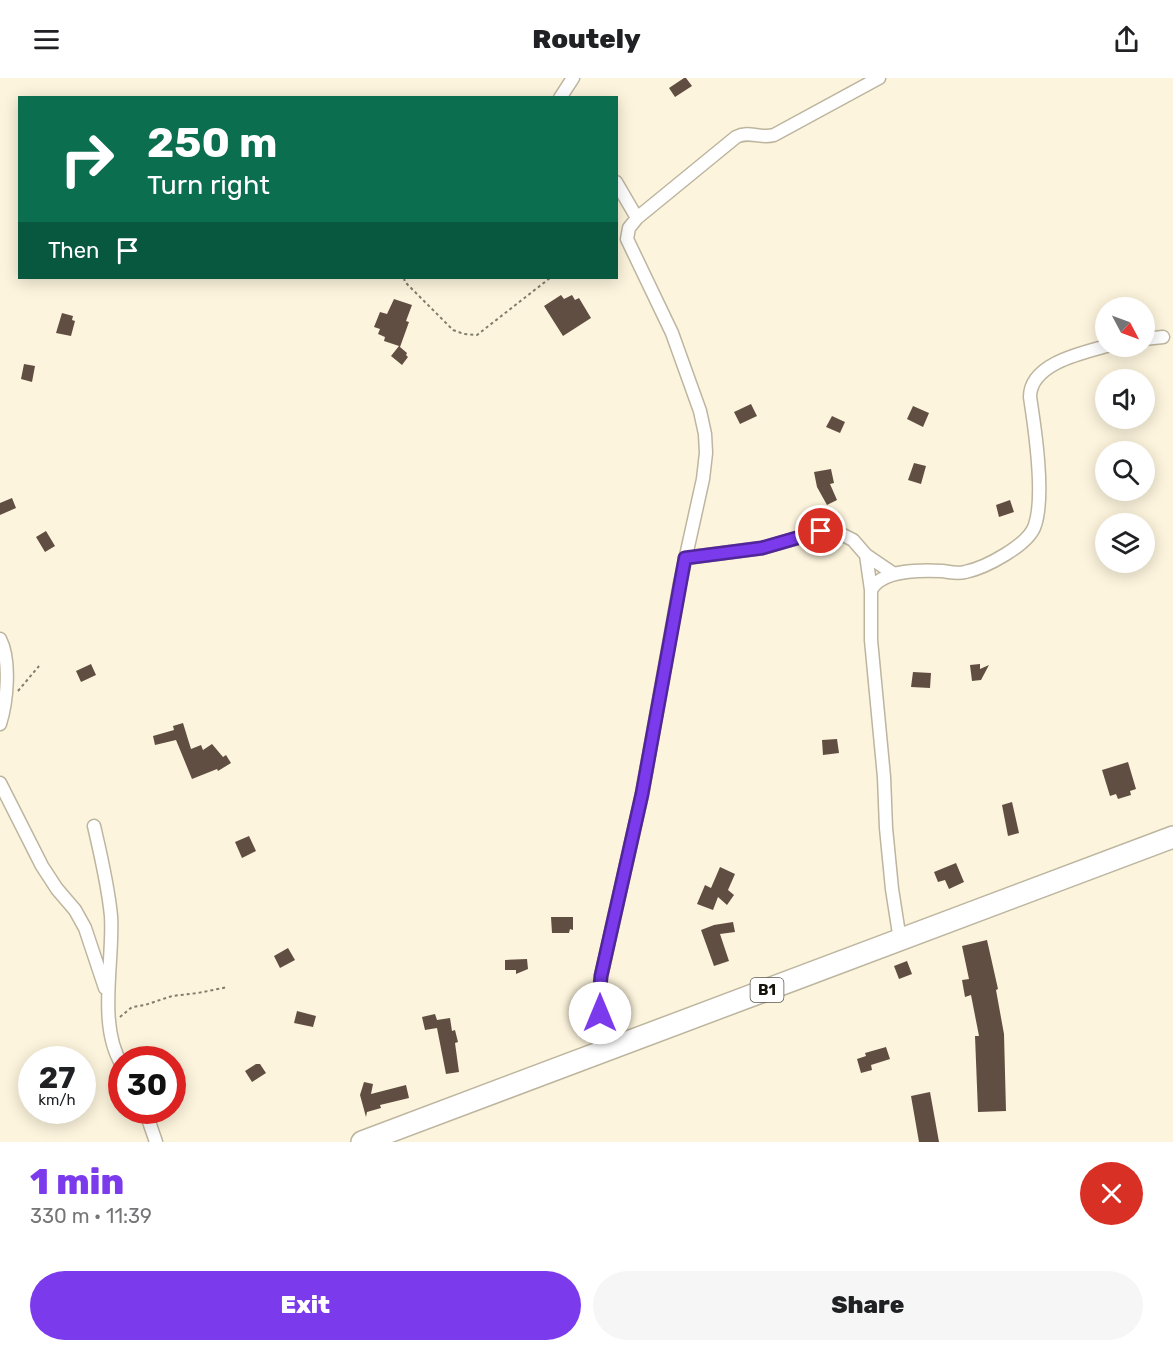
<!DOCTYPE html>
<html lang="en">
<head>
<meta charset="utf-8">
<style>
	:root { --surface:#fff; --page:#f6f6f6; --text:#202124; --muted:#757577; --accent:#7c3aed }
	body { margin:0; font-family:Rubik,sans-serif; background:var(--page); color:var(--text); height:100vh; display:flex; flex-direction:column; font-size:22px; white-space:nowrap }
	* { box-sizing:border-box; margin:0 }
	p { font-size:20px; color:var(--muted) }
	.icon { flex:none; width:33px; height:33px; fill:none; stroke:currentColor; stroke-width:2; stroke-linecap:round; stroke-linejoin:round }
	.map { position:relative; height:1064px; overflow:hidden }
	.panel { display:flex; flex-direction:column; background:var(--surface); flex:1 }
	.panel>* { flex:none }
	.banner { position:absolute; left:18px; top:18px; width:600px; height:183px; border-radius:0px; box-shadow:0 3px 15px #0003; background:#0b6e4f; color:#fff; overflow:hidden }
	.needle { width:39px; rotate:131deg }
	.fabs { position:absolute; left:1095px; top:219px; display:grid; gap:12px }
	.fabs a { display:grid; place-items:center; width:60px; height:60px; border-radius:50%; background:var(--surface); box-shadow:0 3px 15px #0003; font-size:30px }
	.speed { position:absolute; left:18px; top:968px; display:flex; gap:12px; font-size:30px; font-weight:700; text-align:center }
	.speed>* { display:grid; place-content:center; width:78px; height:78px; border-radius:50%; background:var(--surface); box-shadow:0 3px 15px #0003; line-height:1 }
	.speed small { font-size:15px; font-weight:400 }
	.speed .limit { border:9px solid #d22; background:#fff; color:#111 }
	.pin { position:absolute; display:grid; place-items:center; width:51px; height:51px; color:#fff; margin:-26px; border:3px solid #fff; border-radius:50%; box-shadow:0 2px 6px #0007 }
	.me { position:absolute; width:66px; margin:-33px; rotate:0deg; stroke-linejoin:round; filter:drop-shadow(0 0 4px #0008) }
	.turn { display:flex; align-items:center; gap:21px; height:126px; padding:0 30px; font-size:27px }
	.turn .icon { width:78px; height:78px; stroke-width:2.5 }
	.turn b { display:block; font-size:42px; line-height:51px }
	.then { display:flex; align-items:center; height:57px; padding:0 30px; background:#0003; gap:12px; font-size:22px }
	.round { display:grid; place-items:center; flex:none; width:63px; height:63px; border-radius:32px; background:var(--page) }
	.headline { display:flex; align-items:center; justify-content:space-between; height:102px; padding:0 30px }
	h1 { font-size:36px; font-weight:800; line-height:45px; color:var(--accent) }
	.button { display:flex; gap:12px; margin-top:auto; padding:12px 30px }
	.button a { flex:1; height:69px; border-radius:36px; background:var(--accent); color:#fff; font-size:24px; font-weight:800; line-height:69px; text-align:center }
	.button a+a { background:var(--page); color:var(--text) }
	header { display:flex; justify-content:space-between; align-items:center; height:78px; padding:0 30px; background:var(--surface); font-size:27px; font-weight:800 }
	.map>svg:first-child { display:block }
	.building { fill:#614e42 }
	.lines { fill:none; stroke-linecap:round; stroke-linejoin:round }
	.street-casing { stroke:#bdb59f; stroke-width:15 }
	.highway-casing { stroke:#bdb59f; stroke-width:24 }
	.path { stroke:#817c6d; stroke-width:2; stroke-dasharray:3 3; stroke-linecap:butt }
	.street { stroke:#fff; stroke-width:12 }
	.highway { stroke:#fff; stroke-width:21 }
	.route-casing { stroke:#51269a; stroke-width:15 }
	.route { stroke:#7c3aed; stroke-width:10 }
	.labels { text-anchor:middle; stroke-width:6; stroke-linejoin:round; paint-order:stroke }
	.shield { fill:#fff; stroke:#5c5a54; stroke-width:1.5 }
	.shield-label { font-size:15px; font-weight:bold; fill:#16130b }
</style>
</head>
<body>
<header><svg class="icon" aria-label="menu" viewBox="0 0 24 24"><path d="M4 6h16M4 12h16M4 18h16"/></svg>Routely<svg class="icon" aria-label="share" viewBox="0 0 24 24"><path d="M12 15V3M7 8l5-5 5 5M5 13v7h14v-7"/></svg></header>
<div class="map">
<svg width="1173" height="1064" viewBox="0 0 1173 1064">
	<rect width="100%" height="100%" fill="#fcf4dc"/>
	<!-- building -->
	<path class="building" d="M684 0H686L692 8 675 19 669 10Z
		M561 217 564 221 572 217 575 222 579 220 591 240 563 258 544 228Z
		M394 221 412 227 406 243 409 244 400 269 407 275 406 277 408 279 402 287 391 278 399 268 384 263 385 259 378 256 380 251 374 249 380 234 387 236Z
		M62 235 73 238 72 242 75 243 71 258 56 255Z
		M24 286 35 288 32 304 21 301Z
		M751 326 757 338 740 346 734 334Z
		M913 328 929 335 923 349 907 341Z
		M832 338 845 344 840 355 826 349Z
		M914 385 926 388 921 406 908 402Z
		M831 391 834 405 830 406 837 422 827 427 817 409 814 394Z
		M12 420 16 430 0 437V425Z
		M1010 422 1014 434 999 439 996 427Z
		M46 453 55 468 45 474 36 459Z
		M91 586 96 597 81 604 76 593Z
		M980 586V591L989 587 981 602 972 603 970 587Z
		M913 594 931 595 930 610 911 609Z
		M183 645 191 671 201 667 203 672 212 666 223 679 226 677 231 685 218 693 217 691 192 701 176 662 155 667 153 658 174 652 173 648Z
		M837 661 839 675 823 677 822 662Z
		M1128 684 1136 711 1130 713 1131 717 1118 721 1116 716 1110 718 1102 692Z
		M1012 724 1019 755 1008 758 1002 727Z
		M249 758 256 773 242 780 235 764Z
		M956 785 964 804 949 811 945 802 938 804 934 794Z
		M720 789 735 796 728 812 734 817 727 827 718 819 713 832 697 826 705 807 711 810Z
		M551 839H573V852L570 851 569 855H552Z
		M733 844 735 854 720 856 729 883 714 888 701 852 714 847Z
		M987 862 998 911 996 912 1004 956 1006 1033 978 1034 975 958H979L971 917 965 919 962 902 969 901 962 868Z
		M288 870 295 882 280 890 274 878Z
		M527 881 528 891 516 896V892H505V882Z
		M907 883 912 896 899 901 894 888Z
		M297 933 316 938 313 949 294 945Z
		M435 936 437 942 450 940 452 953 455 952 458 964 455 965 459 994 446 996 437 950 425 952 422 939Z
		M886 969 890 981 871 987 872 992 861 995 857 981 866 978 865 975Z
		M256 986H260L266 995 252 1004 245 993Z
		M364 1004 373 1006 371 1016 406 1007 409 1020 380 1027 381 1030 367 1034 366 1039 360 1017Z
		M930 1014 939 1064H919L911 1018Z"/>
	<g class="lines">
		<defs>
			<path id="street" d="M560 20 573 0
				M616 104 637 140
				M1144 261 1163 259
				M866 477 871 512
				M685 480 762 470 821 453 843 457 853 462 866 477 894 496
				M0 561C11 582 7 624 0 646
				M0 705 42 788 57 811 75 832 85 850 105 910
				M94 748C101 778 108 807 111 838 114 883 97 947 122 987
				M900 862 892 811 886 750 884 699 871 562V512C882 491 921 492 942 493 950 494 957 496 965 494 985 490 1029 467 1035 447 1045 417 1035 351 1030 319 1030 286 1081 275 1107 268
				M611 971C602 946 597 924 601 898L642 716 680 505 703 401 706 375 705 356 700 333 672 255 627 161 629 150 637 140 736 59C749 52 760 61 774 57L879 0
				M145 1032 156 1064"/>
			<path id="highway" d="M362 1064 1173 759"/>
		</defs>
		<!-- street casing -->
		<use href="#street" class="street-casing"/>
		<!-- highway casing -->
		<use href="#highway" class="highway-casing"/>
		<!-- path -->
		<path class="path" d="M404 200 405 204 453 252 464 256 477 257 550 200
			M18 613 39 588
			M120 939 132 929 145 927 172 918 198 915 228 909"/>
		<!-- street -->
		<use href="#street" class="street"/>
		<!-- highway -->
		<use href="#highway" class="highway"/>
	</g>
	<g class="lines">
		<defs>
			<path id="route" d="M600 935 599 923 601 898 642 716 685 480 762 470 821 453"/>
		</defs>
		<!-- route casing -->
		<use href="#route" class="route-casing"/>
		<!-- route -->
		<use href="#route" class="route"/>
	</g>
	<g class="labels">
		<!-- shield labels -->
		<rect class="shield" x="750.5" y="900" width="33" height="24" rx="4.5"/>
		<g class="shield-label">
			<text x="767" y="917">B1</text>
		</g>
	</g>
</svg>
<div class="fabs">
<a><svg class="needle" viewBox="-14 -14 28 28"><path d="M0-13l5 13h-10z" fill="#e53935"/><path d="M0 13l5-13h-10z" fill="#757577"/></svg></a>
<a><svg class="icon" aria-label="sound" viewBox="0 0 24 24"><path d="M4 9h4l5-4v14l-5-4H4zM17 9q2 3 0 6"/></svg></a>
<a><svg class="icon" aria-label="search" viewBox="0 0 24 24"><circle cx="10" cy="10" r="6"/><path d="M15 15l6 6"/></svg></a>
<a><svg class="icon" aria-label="layers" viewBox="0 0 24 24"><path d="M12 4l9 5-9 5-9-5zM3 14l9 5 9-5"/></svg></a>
</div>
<div class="speed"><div>27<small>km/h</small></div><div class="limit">30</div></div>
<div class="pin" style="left:821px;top:453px;background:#d93025"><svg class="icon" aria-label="arrive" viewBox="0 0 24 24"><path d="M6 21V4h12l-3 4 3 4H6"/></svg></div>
<svg class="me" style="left:600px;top:935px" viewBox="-20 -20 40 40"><circle r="19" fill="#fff"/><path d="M0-13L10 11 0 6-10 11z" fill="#7c3aed"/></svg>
<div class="banner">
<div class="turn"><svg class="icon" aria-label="right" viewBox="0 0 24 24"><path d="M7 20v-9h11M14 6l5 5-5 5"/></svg><div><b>250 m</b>Turn right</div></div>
<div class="then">Then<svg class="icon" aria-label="arrive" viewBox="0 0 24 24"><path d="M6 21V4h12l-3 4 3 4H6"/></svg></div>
</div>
</div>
<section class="panel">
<div class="headline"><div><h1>1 min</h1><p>330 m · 11:39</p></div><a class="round" style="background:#d93025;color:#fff"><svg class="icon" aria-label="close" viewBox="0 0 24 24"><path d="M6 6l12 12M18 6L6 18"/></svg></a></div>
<div class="button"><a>Exit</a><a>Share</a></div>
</section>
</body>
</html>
